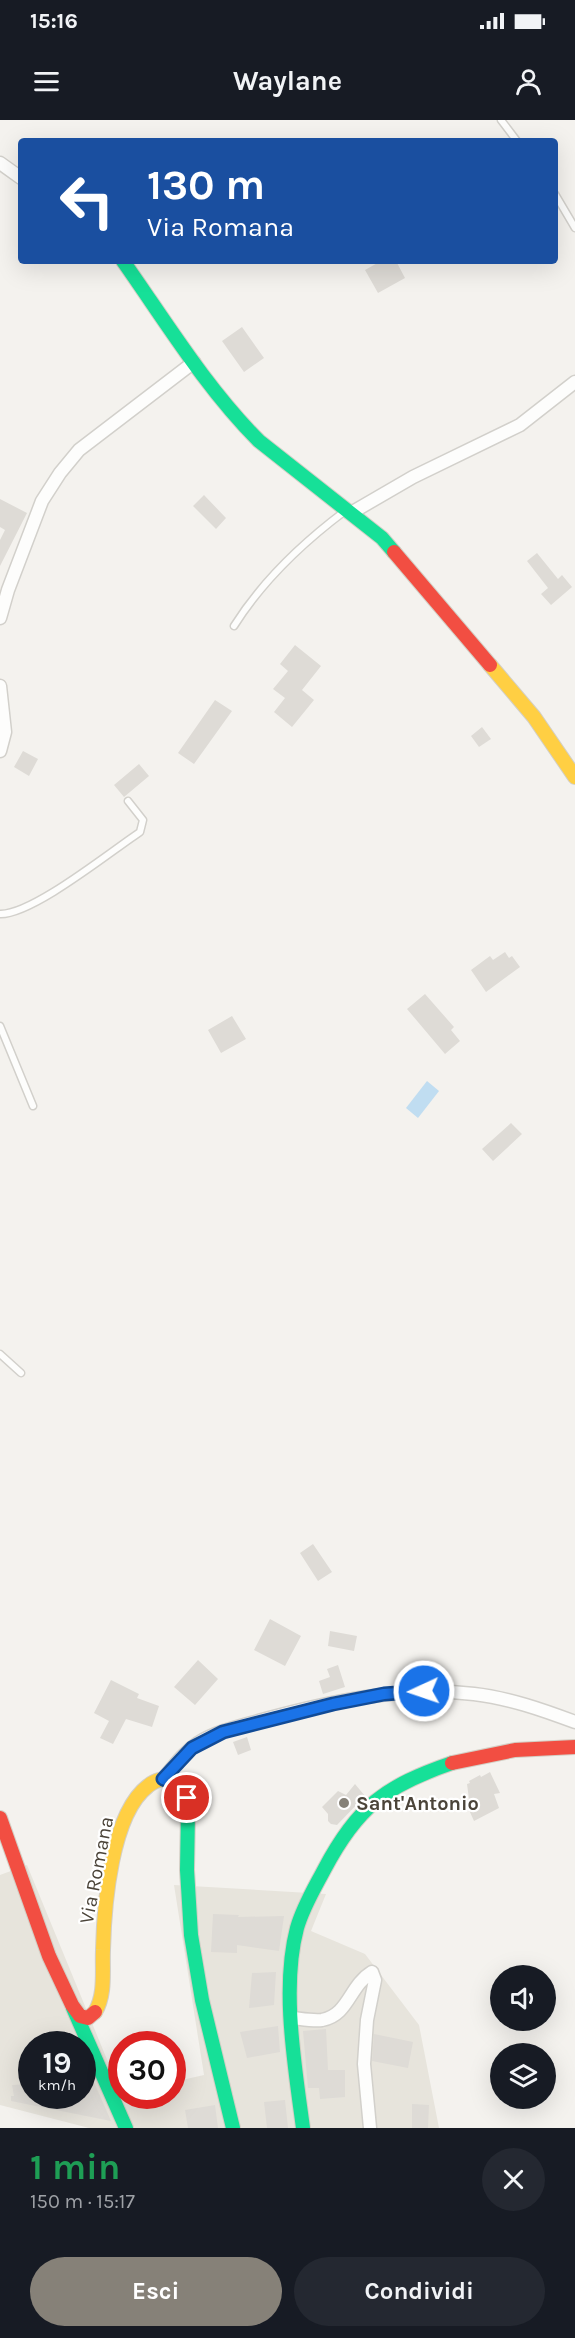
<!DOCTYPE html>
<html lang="it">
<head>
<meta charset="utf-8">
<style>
	:root { --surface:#171b24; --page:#242831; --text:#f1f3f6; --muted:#9ea1a6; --accent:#868178 }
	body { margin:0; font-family:Karla,sans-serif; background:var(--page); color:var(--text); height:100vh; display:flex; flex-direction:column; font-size:22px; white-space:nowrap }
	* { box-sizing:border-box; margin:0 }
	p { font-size:20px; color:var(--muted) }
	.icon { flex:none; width:33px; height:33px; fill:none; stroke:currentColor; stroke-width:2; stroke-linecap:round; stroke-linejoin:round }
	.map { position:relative; height:2008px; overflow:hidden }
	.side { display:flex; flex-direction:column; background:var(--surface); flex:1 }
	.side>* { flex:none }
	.guide { position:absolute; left:18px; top:18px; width:540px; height:126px; border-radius:6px; box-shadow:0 6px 24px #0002; background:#1a4fa0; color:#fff; overflow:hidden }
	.fabs { position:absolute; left:490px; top:1845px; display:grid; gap:12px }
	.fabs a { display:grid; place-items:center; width:66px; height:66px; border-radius:50%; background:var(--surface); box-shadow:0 6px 24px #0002; font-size:30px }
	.speed { position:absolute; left:18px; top:1911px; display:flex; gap:12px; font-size:30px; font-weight:700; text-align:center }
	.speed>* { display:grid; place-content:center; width:78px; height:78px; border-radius:50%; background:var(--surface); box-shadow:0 6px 24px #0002; line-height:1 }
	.speed small { font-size:15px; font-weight:400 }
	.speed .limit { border:9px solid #d22; background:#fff; color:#111 }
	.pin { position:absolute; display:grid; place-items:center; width:51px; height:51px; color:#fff; margin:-26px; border:3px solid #fff; border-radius:50%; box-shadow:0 2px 6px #0007 }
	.me { position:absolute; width:66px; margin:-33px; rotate:267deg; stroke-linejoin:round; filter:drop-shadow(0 0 4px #0008) }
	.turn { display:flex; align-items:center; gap:21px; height:126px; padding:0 30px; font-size:27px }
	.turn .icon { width:78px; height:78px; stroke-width:2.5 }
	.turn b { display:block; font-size:42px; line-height:51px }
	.round { display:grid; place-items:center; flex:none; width:63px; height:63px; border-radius:32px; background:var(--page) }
	.headline { display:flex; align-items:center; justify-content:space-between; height:102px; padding:0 30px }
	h1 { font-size:36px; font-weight:700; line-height:45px; color:#1e9e55 }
	.cta { display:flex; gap:12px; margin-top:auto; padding:12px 30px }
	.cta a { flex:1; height:69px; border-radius:36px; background:var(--accent); color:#fff; font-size:24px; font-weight:700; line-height:69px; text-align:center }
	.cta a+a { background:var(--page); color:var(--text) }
	.status { display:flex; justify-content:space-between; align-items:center; height:42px; padding:0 30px; background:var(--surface); direction:ltr }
	.status svg { height:16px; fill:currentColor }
	header { display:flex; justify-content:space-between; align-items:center; height:78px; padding:0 30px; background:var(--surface); font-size:27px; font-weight:700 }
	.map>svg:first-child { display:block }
	.residential { fill:#e7e4dc; fill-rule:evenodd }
	.water { fill:#c0ddf1 }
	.building { fill:#dedbd6 }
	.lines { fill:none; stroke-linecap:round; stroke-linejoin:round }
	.lane-casing { stroke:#d2d0cb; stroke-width:9 }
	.street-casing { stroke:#d2d0cb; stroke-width:15 }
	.fast-casing { stroke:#d3cfc5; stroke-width:16 }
	.slow-casing { stroke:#d3cfc5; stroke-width:16 }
	.jam-casing { stroke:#d3cfc5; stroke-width:16 }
	.lane { stroke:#fdfdfc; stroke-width:6 }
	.street { stroke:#fdfdfc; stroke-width:12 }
	.fast { stroke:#16e098; stroke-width:14 }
	.slow { stroke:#ffcf43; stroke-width:14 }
	.jam { stroke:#f24e42; stroke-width:14 }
	.route-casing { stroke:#114b97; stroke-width:15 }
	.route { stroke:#1a73e8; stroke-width:10 }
	.poi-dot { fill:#868178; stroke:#fff; stroke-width:2 }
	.labels { text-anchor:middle; stroke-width:4.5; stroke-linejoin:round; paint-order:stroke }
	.poi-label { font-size:20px; font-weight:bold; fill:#4b4439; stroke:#fff; text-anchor:start }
	.street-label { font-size:20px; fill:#4b4439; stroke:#fff }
</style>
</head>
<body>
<div class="status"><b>15:16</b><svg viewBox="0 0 49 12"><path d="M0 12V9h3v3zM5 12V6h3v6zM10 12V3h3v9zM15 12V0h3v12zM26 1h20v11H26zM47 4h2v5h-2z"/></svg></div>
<header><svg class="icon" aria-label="menu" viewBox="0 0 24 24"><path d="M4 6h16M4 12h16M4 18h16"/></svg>Waylane<svg class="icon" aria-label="person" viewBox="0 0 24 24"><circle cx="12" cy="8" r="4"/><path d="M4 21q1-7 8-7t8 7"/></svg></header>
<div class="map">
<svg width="575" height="2008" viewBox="0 0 575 2008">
	<rect width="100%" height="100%" fill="#f4f2ee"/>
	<!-- residential -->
	<path class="residential" d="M27 1745 122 1976H172L173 1962 204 1955 174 1765 326 1774 311 1811 365 1834 419 1905 439 2008H89L0 1985V1755ZM32 1924H82V1976H32Z"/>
	<!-- water -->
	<path class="water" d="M427 961 439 971 418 998 406 988Z"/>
	<!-- building -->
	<path class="building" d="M381 141H396L405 158 378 173 365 150Z
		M242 207 264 238 244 252 222 221Z
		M204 375 226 398 216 409 193 386Z
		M0 379 27 393 0 446V420L5 410 0 407Z
		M537 433 558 459 562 455 572 467 551 485 541 474 548 468 527 441Z
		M295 525 321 546 302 570 314 580 292 607 274 592 285 578 273 569 288 551 280 544Z
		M215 580 232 591 194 644 178 633Z
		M482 607 491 619 479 627 471 616Z
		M23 631 38 639 29 656 14 647Z
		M139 644 149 656 124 677 114 665Z
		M505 832 509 838 512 836 520 847 486 872 471 850 490 836 493 840Z
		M425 874 454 907 451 910 460 921 445 934 407 889Z
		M232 896 246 919 221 933 208 910Z
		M511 1003 522 1014 493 1041 482 1029Z
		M313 1424 332 1452 318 1461 300 1433Z
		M270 1499 301 1516 285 1546 254 1530Z
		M330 1511 357 1516 354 1531 328 1526Z
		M198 1540 218 1559 195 1585 174 1567Z
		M338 1545 345 1567 323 1574 319 1561 330 1557 327 1549Z
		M111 1560 139 1574 137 1578 159 1586 152 1607 126 1599 113 1624 100 1618 109 1601 94 1593Z
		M247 1617 251 1630 238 1635 233 1622Z
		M490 1652 500 1673 494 1674 499 1688 474 1701 465 1681 469 1679 467 1664 470 1663 469 1661 480 1655 481 1657Z
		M355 1664 365 1676 337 1705 331 1704 328 1701V1694L322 1687 338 1671 346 1675Z
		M213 1794 239 1795 238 1797 284 1796 279 1831 237 1825V1833L211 1832Z
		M276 1852 274 1885 249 1888 252 1853Z
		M278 1906 280 1932 247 1938 240 1912Z
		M326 1909 328 1950H345V1977L320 1979 319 1968H308L303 1911Z
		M374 1914 413 1922 408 1948 372 1941Z
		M82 1935 111 2001 11 1981V1976H14L12 1965 32 1964V1976H82Z
		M285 1980 288 2008H267L264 1982Z
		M412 1984 429 1985 428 2008H412Z
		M215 1985 218 2008H188L185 1990Z"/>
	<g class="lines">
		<defs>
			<path id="lane" d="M501 0 517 21
				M555 74 575 108
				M234 506C263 460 301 424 345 391
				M0 794C32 795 110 732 140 712L143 700 128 681
				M0 906 33 986
				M0 1234 21 1253"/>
			<path id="street" d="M0 43 21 58
				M351 393 413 357 520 305 575 262
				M0 498 8 470 42 381 60 353 79 330 194 242
				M0 566 5 612 0 631
				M163 1659C174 1646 183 1633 198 1623 217 1611 241 1606 262 1600 331 1581 402 1566 474 1574 509 1578 543 1590 575 1602
				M293 1898C302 1899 313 1901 322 1900 349 1895 349 1866 372 1852L375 1860 367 1900 364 1944 370 2008"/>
			<path id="fast" d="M123 141C166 202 206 268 259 321L382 418 394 432
				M188 1692 187 1750 191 1815 202 1880 233 2008
				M73 1888 126 2008
				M303 2008C295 1947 281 1868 297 1808 303 1787 314 1769 324 1750 357 1687 385 1666 452 1643"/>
			<path id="slow" d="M490 545 534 597 575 657
				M95 1892C106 1874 102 1850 103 1830 104 1786 111 1694 148 1666 155 1660 164 1657 173 1661 186 1666 187 1680 188 1692"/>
			<path id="jam" d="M394 432 490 545
				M452 1643 515 1630 575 1627
				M0 1698 49 1836 72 1885 80 1896 88 1898 95 1892"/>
		</defs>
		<!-- lane casing -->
		<use href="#lane" class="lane-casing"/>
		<!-- street casing -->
		<use href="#street" class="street-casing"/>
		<!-- fast casing -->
		<use href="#fast" class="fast-casing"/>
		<!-- slow casing -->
		<use href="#slow" class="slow-casing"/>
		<!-- jam casing -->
		<use href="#jam" class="jam-casing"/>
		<!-- lane -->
		<use href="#lane" class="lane"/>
		<!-- street -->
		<use href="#street" class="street"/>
		<!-- fast -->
		<use href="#fast" class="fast"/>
		<!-- slow -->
		<use href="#slow" class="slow"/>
		<!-- jam -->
		<use href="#jam" class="jam"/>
	</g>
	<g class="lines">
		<defs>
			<path id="route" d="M187 1678 179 1665 163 1659 192 1628 223 1612 333 1584 384 1574 424 1571"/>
		</defs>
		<!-- route casing -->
		<use href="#route" class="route-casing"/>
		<!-- route -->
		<use href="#route" class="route"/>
	</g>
	<!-- markers -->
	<circle class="poi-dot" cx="344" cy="1683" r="6"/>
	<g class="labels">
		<!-- poi labels -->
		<g class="poi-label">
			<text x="356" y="1690">Sant'Antonio</text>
		</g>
		<!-- street labels -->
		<g class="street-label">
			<text transform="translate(96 1750) rotate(-79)" y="7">Via Romana</text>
		</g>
	</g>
</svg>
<div class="fabs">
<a><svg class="icon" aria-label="sound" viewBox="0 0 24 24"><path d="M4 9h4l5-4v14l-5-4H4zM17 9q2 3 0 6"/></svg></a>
<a><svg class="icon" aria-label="layers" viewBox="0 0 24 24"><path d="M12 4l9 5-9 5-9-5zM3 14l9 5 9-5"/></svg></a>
</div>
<div class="speed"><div>19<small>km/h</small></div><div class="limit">30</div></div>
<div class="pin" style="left:187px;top:1678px;background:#d93025"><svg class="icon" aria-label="arrive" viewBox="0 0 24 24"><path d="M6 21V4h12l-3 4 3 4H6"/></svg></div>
<svg class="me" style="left:424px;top:1571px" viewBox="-20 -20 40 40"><circle r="17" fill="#1a73e8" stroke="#fff" stroke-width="3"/><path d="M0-11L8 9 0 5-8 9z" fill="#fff"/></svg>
<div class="guide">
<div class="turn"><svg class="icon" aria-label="left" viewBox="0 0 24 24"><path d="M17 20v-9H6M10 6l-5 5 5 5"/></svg><div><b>130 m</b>Via Romana</div></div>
</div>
</div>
<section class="side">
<div class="headline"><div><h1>1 min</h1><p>150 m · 15:17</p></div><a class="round"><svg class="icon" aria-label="close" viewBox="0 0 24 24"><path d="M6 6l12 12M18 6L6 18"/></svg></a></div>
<div class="cta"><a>Esci</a><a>Condividi</a></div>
</section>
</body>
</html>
